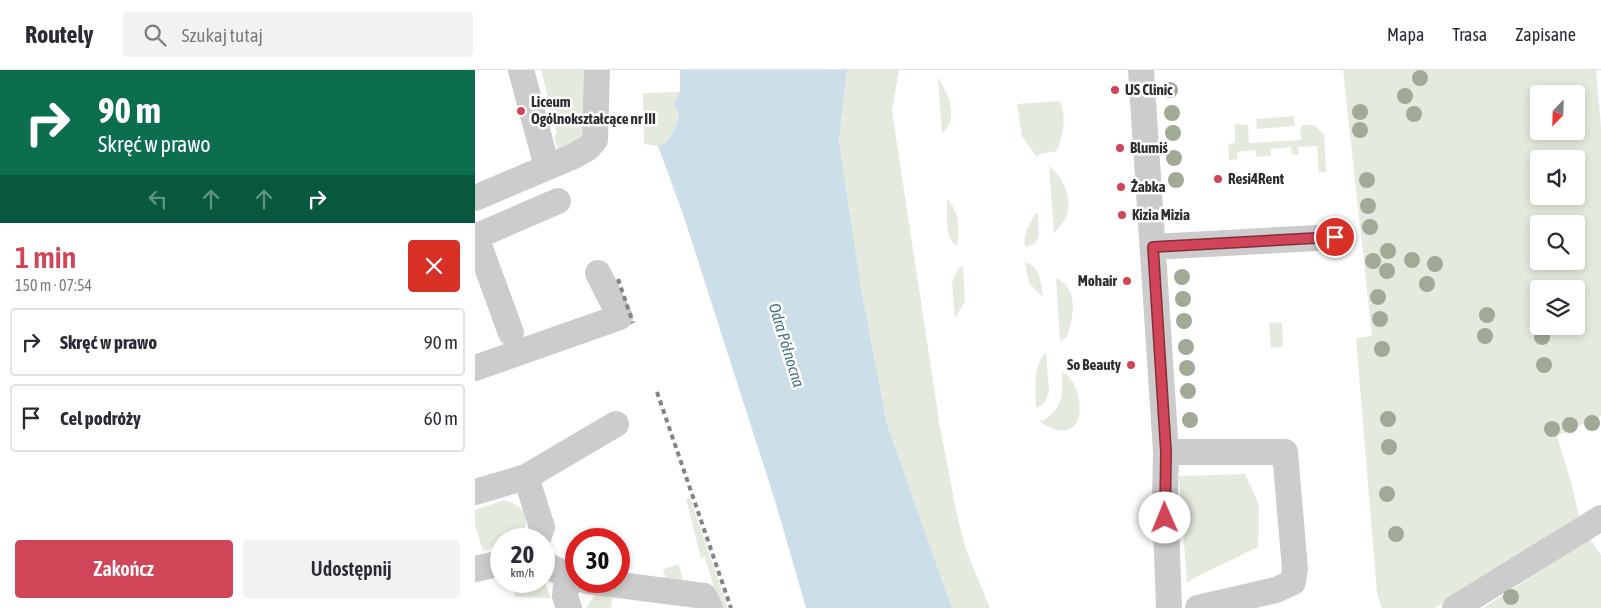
<!DOCTYPE html>
<html lang="pl">
<head>
<meta charset="utf-8">
<style>
	:root { --surface:#fff; --page:#f2f2f3; --text:#2b2b33; --muted:#7c7c81; --line:#e1e1e2; --accent:#d14559 }
	body { margin:0; font-family:"Asap Condensed",sans-serif; background:var(--page); color:var(--text); height:100vh; display:flex; flex-direction:column; font-size:19px; white-space:nowrap }
	* { box-sizing:border-box; margin:0 }
	p { font-size:16px; color:var(--muted) }
	.icon { flex:none; width:28px; height:28px; fill:none; stroke:currentColor; stroke-width:2; stroke-linecap:round; stroke-linejoin:round }
	.map { position:relative; flex:1; overflow:hidden }
	.sheet { display:flex; flex-direction:column; background:var(--surface); width:475px }
	.sheet>* { flex:none }
	.hud { background:#0b6e4f; color:#fff; overflow:hidden }
	.needle { width:32px; rotate:203deg }
	.controls { position:absolute; left:1055px; top:15px; display:grid; gap:10px }
	.controls a { display:grid; place-items:center; width:55px; height:55px; border-radius:5px; background:var(--surface); box-shadow:0 2px 8px #0003; font-size:25px }
	.speed { position:absolute; left:15px; top:458px; display:flex; gap:10px; font-size:25px; font-weight:700; text-align:center }
	.speed>* { display:grid; place-content:center; width:65px; height:65px; border-radius:50%; background:var(--surface); box-shadow:0 2px 8px #0003; line-height:1 }
	.speed small { font-size:12px; font-weight:400 }
	.speed .limit { border:8px solid #d22; background:#fff; color:#111 }
	.pin { position:absolute; display:grid; place-items:center; width:42px; height:42px; color:#fff; margin:-21px; border:2px solid #fff; border-radius:50%; box-shadow:0 1px 5px #0007 }
	.me { position:absolute; width:55px; margin:-28px; rotate:359deg; stroke-linejoin:round; filter:drop-shadow(0 0 4px #0008) }
	.turn { display:flex; align-items:center; gap:18px; height:105px; padding:0 15px; font-size:22px }
	.turn .icon { width:65px; height:65px; stroke-width:2.5 }
	.turn b { display:block; font-size:35px; line-height:42px }
	.lanes { display:flex; align-items:center; height:48px; padding:0 15px; background:#0003; justify-content:center; gap:25px; direction:ltr }
	.lanes .off { opacity:.35 }
	.round { display:grid; place-items:center; flex:none; width:52px; height:52px; border-radius:5px; background:var(--page) }
	.overview { display:flex; align-items:center; justify-content:space-between; height:85px; padding:0 15px }
	h1 { font-size:30px; font-weight:600; line-height:38px; color:var(--accent) }
	.action { display:flex; gap:10px; margin-top:auto; padding:10px 15px }
	.action a { flex:1; height:58px; border-radius:5px; background:var(--accent); color:#fff; font-size:20px; font-weight:600; line-height:58px; text-align:center }
	.action a+a { background:var(--page); color:var(--text) }
	ul { padding:0; list-style:none }
	li { display:flex; align-items:center; gap:15px; height:68px; margin:0 10px 8px; padding:0 5px; border:2px solid var(--line); border-radius:5px }
	li div { flex:1 }
	li b { display:block; font-size:19px }
	li em { font-style:normal }
	header { display:flex; align-items:center; gap:30px; box-sizing:border-box; height:70px; padding:0 25px; background:var(--surface); border-bottom:1px solid var(--line) }
	header strong { font-size:24px }
	nav { display:flex; gap:28px; margin-inline-start:auto; font-size:18px }
	.search { width:350px; height:45px; background:var(--page); display:flex; align-items:center; gap:12px; box-sizing:border-box; padding:0 18px; border-radius:5px; color:var(--muted); font-size:19px }
	main { display:flex; flex:1; min-height:0 }
	.map>svg:first-child { display:block }
	.green { fill:#e5eade; fill-rule:evenodd }
	.water { fill:#ccdfe8 }
	.lines { fill:none; stroke-linecap:round; stroke-linejoin:round }
	.minor { stroke:#ccc; stroke-width:26 }
	.rail { stroke:#848484; stroke-width:4; stroke-dasharray:5 4; stroke-linecap:butt }
	.tree { fill:#a1aa96 }
	.route-casing { stroke:#882d3a; stroke-width:12 }
	.route { stroke:#d14559; stroke-width:9 }
	.poi-dot { fill:#d14559; stroke:#fff; stroke-width:2 }
	.labels { text-anchor:middle; stroke-width:5; stroke-linejoin:round; paint-order:stroke }
	.poi-label { font-size:15px; font-weight:bold; fill:#2f2f2f; stroke:#fff; text-anchor:start }
	.water-label { font-size:16px; font-style:italic; fill:#467287; stroke:#fff }
</style>
</head>
<body>
<header>
<strong>Routely</strong>
<div class="search"><svg class="icon" aria-label="search" viewBox="0 0 24 24"><circle cx="10" cy="10" r="6"/><path d="M15 15l6 6"/></svg>Szukaj tutaj</div>
<nav><a>Mapa</a><a>Trasa</a><a>Zapisane</a></nav>
</header>
<main>
<section class="sheet">
<div class="hud">
<div class="turn"><svg class="icon" aria-label="right" viewBox="0 0 24 24"><path d="M7 20v-9h11M14 6l5 5-5 5"/></svg><div><b>90 m</b>Skręć w prawo</div></div>
<div class="lanes"><svg class="icon off" aria-label="left" viewBox="0 0 24 24"><path d="M17 20v-9H6M10 6l-5 5 5 5"/></svg><svg class="icon off" aria-label="ahead" viewBox="0 0 24 24"><path d="M12 20V5M6 11l6-6 6 6"/></svg><svg class="icon off" aria-label="ahead" viewBox="0 0 24 24"><path d="M12 20V5M6 11l6-6 6 6"/></svg><svg class="icon" aria-label="right" viewBox="0 0 24 24"><path d="M7 20v-9h11M14 6l5 5-5 5"/></svg></div>
</div>
<div class="overview"><div><h1>1 min</h1><p>150 m · 07:54</p></div><a class="round" style="background:#d93025;color:#fff"><svg class="icon" aria-label="close" viewBox="0 0 24 24"><path d="M6 6l12 12M18 6L6 18"/></svg></a></div>
<ul>
<li><svg class="icon" aria-label="right" viewBox="0 0 24 24"><path d="M7 20v-9h11M14 6l5 5-5 5"/></svg><div><b>Skręć w prawo</b></div><em>90 m</em></li>
<li><svg class="icon" aria-label="arrive" viewBox="0 0 24 24"><path d="M6 21V4h12l-3 4 3 4H6"/></svg><div><b>Cel podróży</b></div><em>60 m</em></li>
</ul>
<div class="action"><a>Zakończ</a><a>Udostępnij</a></div>
</section>
<div class="map">
<svg width="1126" height="538" viewBox="0 0 1126 538">
	<rect width="100%" height="100%" fill="#fff"/>
	<!-- green -->
	<path class="green" d="M66 0H114C113 17 114 56 103 70 99 76 89 79 83 82L79 65 82 64Z
		M372 0H424L417 41 465 357 482 445 491 480 515 538H477L412 354 387 223 364 71Z
		M868 0H1121L1126 56V346L1082 366 1096 412 1104 446 960 538H907L902 523 881 268 896 266 897 265ZM1064 24H1101V61H1064ZM1064 89H1101V126H1064ZM1064 154H1101V191H1064ZM1064 219H1101V256H1064Z
		M463 7C473 25 485 46 467 64Z
		M205 22 199 33 204 45 201 56 192 72 183 76 169 74 168 23Z
		M585 31C592 49 588 64 582 81L565 84 562 87 547 66 542 34Z
		M819 46 820 56 782 59 781 49Z
		M760 54 773 55 774 73 826 70 825 59 827 55H839L849 64 851 102H844L842 76 823 77 824 84 817 85 816 77 796 79V86L781 87 780 80 762 82V89L754 90 753 74 760 73Z
		M574 96C587 106 596 124 593 141 592 149 584 157 579 164Z
		M472 129C486 144 484 157 482 176 468 167 473 144 472 129Z
		M561 143H563L564 166 559 174 550 177C548 162 554 155 561 143Z
		M550 192C566 197 566 213 568 227L554 213Z
		M488 196 490 231 480 248 477 213 483 199Z
		M581 208C605 218 598 248 592 267L585 271Z
		M807 252 808 277 796 278 794 253Z
		M571 282 574 322 569 334 561 338C561 319 557 298 571 282Z
		M587 302C611 312 617 385 565 352 589 339 588 326 587 302Z
		M770 404 784 435 783 477 721 507 712 513 704 406Z
		M215 428 253 538H245L230 487 226 488 211 429Z
		M29 430C52 437 59 449 43 469H26V475L8 481 0 455V440Z
		M1115 469 1126 485V538H1008Z
		M204 494 208 513H192L188 499Z
		M69 510 76 528 40 527V511Z
		M129 521 138 522 136 538H111L120 525Z"/>
	<!-- water -->
	<path class="water" d="M205 0H372L364 71 387 223 412 354 477 538H331L301 434 208 144 183 76 192 72 201 56 204 45 199 33 205 22Z"/>
	<g class="lines">
		<!-- minor -->
		<path class="minor" d="M46 0 72 97
			M666 0 691 382 690 430 694 538
			M0 128 99 86 113 78 120 70 122 0
			M0 167 83 131
			M1 167 36 263
			M678 177 860 167
			M0 298 145 247 123 203
			M691 382H810L820 499 818 512 801 520 723 538
			M51 407 67 457 63 469
			M0 422 51 407 141 354
			M69 494 101 510
			M0 499 26 493
			M92 506 90 526 94 538
			M113 511 229 526 235 538
			M980 538 1126 448"/>
		<!-- rail -->
		<path class="rail" d="M143 209 158 253
			M182 322 256 538"/>
	</g>
	<!-- trees -->
	<g class="tree">
		<circle cx="945" cy="8" r="8"/>
		<circle cx="695" cy="20" r="8"/>
		<circle cx="930" cy="26" r="8"/>
		<circle cx="885" cy="42" r="8"/>
		<circle cx="697" cy="43" r="8"/>
		<circle cx="939" cy="44" r="8"/>
		<circle cx="885" cy="60" r="8"/>
		<circle cx="698" cy="63" r="8"/>
		<circle cx="699" cy="88" r="8"/>
		<circle cx="701" cy="110" r="8"/>
		<circle cx="892" cy="110" r="8"/>
		<circle cx="893" cy="136" r="8"/>
		<circle cx="895" cy="157" r="8"/>
		<circle cx="913" cy="181" r="8"/>
		<circle cx="937" cy="190" r="8"/>
		<circle cx="898" cy="191" r="8"/>
		<circle cx="960" cy="194" r="8"/>
		<circle cx="912" cy="201" r="8"/>
		<circle cx="707" cy="207" r="8"/>
		<circle cx="952" cy="214" r="8"/>
		<circle cx="903" cy="227" r="8"/>
		<circle cx="708" cy="229" r="8"/>
		<circle cx="1012" cy="245" r="8"/>
		<circle cx="905" cy="249" r="8"/>
		<circle cx="709" cy="251" r="8"/>
		<circle cx="1010" cy="266" r="8"/>
		<circle cx="1067" cy="267" r="8"/>
		<circle cx="711" cy="277" r="8"/>
		<circle cx="907" cy="279" r="8"/>
		<circle cx="1069" cy="295" r="8"/>
		<circle cx="712" cy="298" r="8"/>
		<circle cx="713" cy="321" r="8"/>
		<circle cx="913" cy="349" r="8"/>
		<circle cx="715" cy="350" r="8"/>
		<circle cx="1117" cy="353" r="8"/>
		<circle cx="1095" cy="355" r="8"/>
		<circle cx="1077" cy="359" r="8"/>
		<circle cx="914" cy="377" r="8"/>
		<circle cx="912" cy="424" r="8"/>
		<circle cx="921" cy="464" r="8"/>
		<circle cx="1036" cy="527" r="8"/>
	</g>
	<g class="lines">
		<defs>
			<path id="route" d="M690 448 691 382 678 177 860 167"/>
		</defs>
		<!-- route casing -->
		<use href="#route" class="route-casing"/>
		<!-- route -->
		<use href="#route" class="route"/>
	</g>
	<!-- markers -->
	<g class="poi-dot">
		<circle cx="640" cy="20" r="5"/>
		<circle cx="46" cy="41" r="5"/>
		<circle cx="645" cy="78" r="5"/>
		<circle cx="743" cy="109" r="5"/>
		<circle cx="646" cy="117" r="5"/>
		<circle cx="647" cy="145" r="5"/>
		<circle cx="652" cy="211" r="5"/>
		<circle cx="656" cy="295" r="5"/>
	</g>
	<g class="labels">
		<!-- poi labels -->
		<g class="poi-label">
			<text x="650" y="25">US Clinic</text>
			<text x="56" y="37">Liceum<tspan x="56" dy="17">Ogólnokształcące nr III</tspan></text>
			<text x="655" y="83">Blumiś</text>
			<text x="753" y="114">Resi4Rent</text>
			<text x="656" y="122">Żabka</text>
			<text x="657" y="150">Kizia Mizia</text>
			<text x="642" y="216" text-anchor="end">Mohair</text>
			<text x="646" y="300" text-anchor="end">So Beauty</text>
		</g>
		<!-- water labels -->
		<g class="water-label">
			<text transform="translate(312 275) rotate(73)" y="6">Odra Północna</text>
		</g>
	</g>
</svg>
<div class="controls">
<a><svg class="needle" viewBox="-14 -14 28 28"><path d="M0-13l5 13h-10z" fill="#e53935"/><path d="M0 13l5-13h-10z" fill="#7c7c81"/></svg></a>
<a><svg class="icon" aria-label="sound" viewBox="0 0 24 24"><path d="M4 9h4l5-4v14l-5-4H4zM17 9q2 3 0 6"/></svg></a>
<a><svg class="icon" aria-label="search" viewBox="0 0 24 24"><circle cx="10" cy="10" r="6"/><path d="M15 15l6 6"/></svg></a>
<a><svg class="icon" aria-label="layers" viewBox="0 0 24 24"><path d="M12 4l9 5-9 5-9-5zM3 14l9 5 9-5"/></svg></a>
</div>
<div class="speed"><div>20<small>km/h</small></div><div class="limit">30</div></div>
<div class="pin" style="left:860px;top:167px;background:#d93025"><svg class="icon" aria-label="arrive" viewBox="0 0 24 24"><path d="M6 21V4h12l-3 4 3 4H6"/></svg></div>
<svg class="me" style="left:690px;top:448px" viewBox="-20 -20 40 40"><circle r="19" fill="#fff"/><path d="M0-13L10 11 0 6-10 11z" fill="#d14559"/></svg>
</div>
</main>
</body>
</html>
